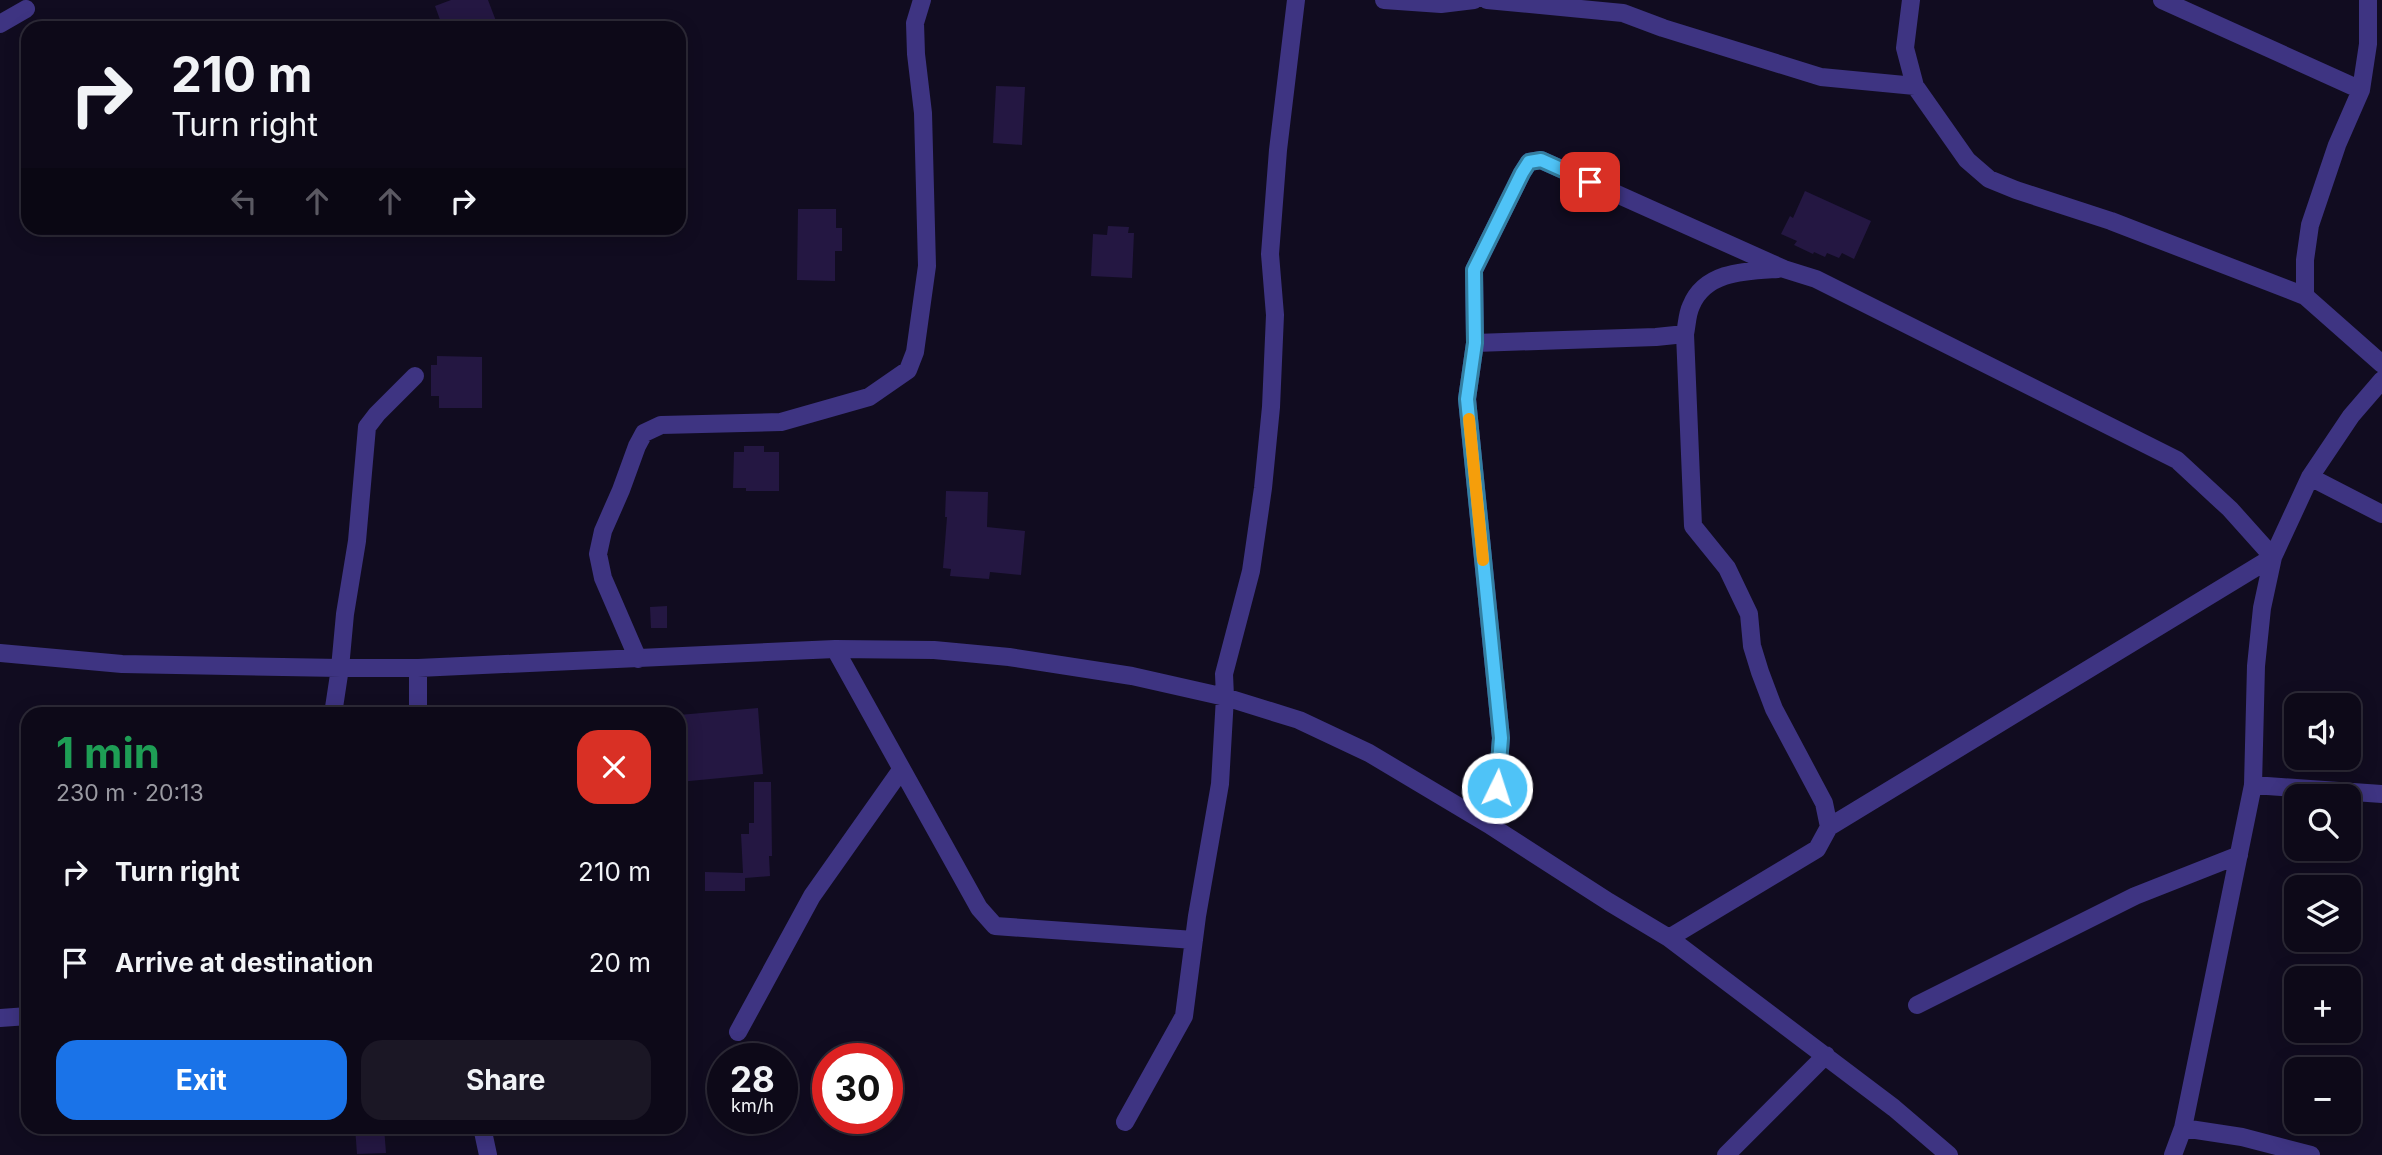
<!DOCTYPE html>
<html lang="en">
<head>
<meta charset="utf-8">
<style>
	:root { --surface:#0d0918; --page:#1b1725; --text:#f1f3f6; --muted:#9a9aa2; --line:#2d2a37; --accent:#1a73e8 }
	body { margin:0; font-family:Inter,sans-serif; background:var(--page); color:var(--text); height:100vh; display:flex; flex-direction:column; font-size:26px; white-space:nowrap }
	* { box-sizing:border-box; margin:0 }
	p { font-size:23px; color:var(--muted) }
	.icon { flex:none; width:38px; height:38px; fill:none; stroke:currentColor; stroke-width:2; stroke-linecap:round; stroke-linejoin:round }
	.map { position:relative; flex:1; overflow:hidden }
	.drawer { position:absolute; left:21px; top:707px; width:665px; height:427px; display:flex; flex-direction:column; background:var(--surface); border-radius:21px; box-shadow:0 4px 18px #0003,0 0 0 2px var(--line) }
	.drawer>* { flex:none }
	.hud { position:absolute; left:21px; top:21px; width:665px; height:214px; border-radius:21px; box-shadow:0 4px 18px #0003,0 0 0 2px var(--line); background:#0d0918; color:var(--text); overflow:hidden }
	.buttons { position:absolute; left:2284px; top:693px; display:grid; gap:14px }
	.buttons a { display:grid; place-items:center; width:77px; height:77px; border-radius:14px; background:var(--surface); box-shadow:0 4px 18px #0003,0 0 0 2px var(--line); font-size:35px }
	.speed { position:absolute; left:707px; top:1043px; display:flex; gap:14px; font-size:35px; font-weight:700; text-align:center }
	.speed>* { display:grid; place-content:center; width:91px; height:91px; border-radius:50%; background:var(--surface); box-shadow:0 4px 18px #0003,0 0 0 2px var(--line); line-height:1 }
	.speed small { font-size:18px; font-weight:400 }
	.speed .limit { border:10px solid #d22; background:#fff; color:#111 }
	.pin { position:absolute; display:grid; place-items:center; width:60px; height:60px; color:#fff; margin:-30px; border-radius:14px; box-shadow:0 4px 10px #0006 }
	.me { position:absolute; width:77px; margin:-38px; rotate:4deg; stroke-linejoin:round; filter:drop-shadow(0 0 5px #0008) }
	.turn { display:flex; align-items:center; gap:24px; height:147px; padding:0 35px; font-size:32px }
	.turn .icon { width:91px; height:91px; stroke-width:2.5 }
	.turn b { display:block; font-size:49px; line-height:60px }
	.lanes { display:flex; align-items:center; height:66px; padding:0 35px; background:#0003; justify-content:center; gap:35px; direction:ltr }
	.lanes .off { opacity:.35 }
	.round { display:grid; place-items:center; flex:none; width:74px; height:74px; border-radius:21px; background:var(--page) }
	.overview { display:flex; align-items:center; justify-content:space-between; height:119px; padding:0 35px }
	h1 { font-size:42px; font-weight:700; line-height:52px; color:#1e9e55 }
	.cta { display:flex; gap:14px; margin-top:auto; padding:14px 35px }
	.cta a { flex:1; height:80px; border-radius:21px; background:var(--accent); color:#fff; font-size:28px; font-weight:700; line-height:80px; text-align:center }
	.cta a+a { background:var(--page); color:var(--text) }
	ul { padding:0; list-style:none }
	li { display:flex; align-items:center; gap:21px; height:91px; padding:0 35px }
	li div { flex:1 }
	li b { display:block; font-size:26px }
	li em { font-style:normal }
	.map>svg:first-child { display:block }
	.building { fill:#241742 }
	.lines { fill:none; stroke-linecap:round; stroke-linejoin:round }
	.street { stroke:#3e3482; stroke-width:18 }
	.route-casing { stroke:#337fa1; stroke-width:18 }
	.route { stroke:#4fc3f7; stroke-width:12 }
	.slow { stroke:#f59e0b; stroke-width:12 }
</style>
</head>
<body>
<div class="map">
<svg width="2382" height="1155" viewBox="0 0 2382 1155">
	<rect width="100%" height="100%" fill="#110c20"/>
	<!-- building -->
	<path class="building" d="M451 0H488L496 21 474 28H443L435 6Z
		M996 86 1025 87 1022 145 993 143Z
		M1805 191 1871 221 1854 259 1842 253 1839 258 1827 253 1825 257 1814 252 1813 254 1794 245 1797 241 1781 234 1790 216 1793 218Z
		M798 209H836V228H842V251H835V281L797 280Z
		M1108 226 1129 227 1128 233H1134L1132 278 1091 276 1093 234 1107 235Z
		M437 356 482 357V408H439V396H431V365H437Z
		M744 446H764V452H779V491H746V488H733L734 452H744Z
		M946 491 988 492 987 527 1025 531 1021 575 990 572 989 579 950 576 951 569 943 568 947 517H945Z
		M667 606V628H651L650 607Z
		M758 708 763 774 679 782V715Z
		M754 782H771L772 856H769L770 876 745 878V891H705V872L743 873 741 834H749V823H754Z
		M355 1127H384L386 1153 357 1154Z"/>
	<g class="lines">
		<!-- street -->
		<path class="street" d="M1384 0 1441 4 1474 0
			M1487 0 1623 13 1663 28 1821 77 1915 86
			M1911 0 1905 48 1915 86 1967 160 1989 179 2016 190 2111 221 2305 296 2382 364
			M2162 0 2361 90
			M0 24 26 9
			M2305 296V260L2310 225 2337 145 2361 90 2368 44V0
			M1685 334C1687 325 1687 314 1691 306 1705 271 1746 271 1778 269
			M1475 343 1656 337 1685 334 1693 526 1727 568 1749 614 1752 646 1760 672 1774 709 1824 803 1829 827
			M2310 477 2382 514
			M835 649 979 908 995 926 1194 940
			M0 653 122 664 340 668H418L835 649 934 650 1009 657 1132 676 1225 697 1299 720 1369 753 1488 824 1609 902 1669 938 1894 1108 1949 1155
			M638 659 603 578 598 554 603 531 621 490 637 446 644 433 661 425 781 422 869 397 908 370 915 352 927 266 923 113 916 54 915 23 922 0
			M333 714 340 668 345 614 357 541 367 427 377 414 415 376
			M418 714V668
			M2253 785 2382 794
			M1488 824 1497 788 1501 738 1467 399 1475 343 1474 270 1522 173 1529 162 1541 160 1784 269 1816 279 2177 460 2230 509 2273 557 1829 827 1817 849 1669 938
			M1917 1005 2135 896 2239 855
			M0 1018 28 1016
			M738 1032 812 896 901 770
			M1125 1122 1184 1016 1197 916 1220 784 1225 697 1224 674 1251 571 1263 488 1271 407 1275 315 1270 254 1278 150 1296 0
			M482 1127 488 1155
			M2183 1128 2242 1137 2311 1155
			M1726 1155 1826 1055
			M2173 1155 2183 1128 2253 785 2256 666 2262 608 2273 557 2310 477 2351 416 2382 380"/>
	</g>
	<g class="lines">
		<defs>
			<path id="route" d="M1497 788 1501 738 1467 399 1475 343 1474 270 1522 173 1529 162 1541 160 1590 182"/>
		</defs>
		<!-- route casing -->
		<use href="#route" class="route-casing"/>
		<!-- route -->
		<use href="#route" class="route"/>
		<!-- slow -->
		<path class="slow" d="M1469 419 1483 560"/>
	</g>
</svg>
<div class="buttons">
<a><svg class="icon" aria-label="sound" viewBox="0 0 24 24"><path d="M4 9h4l5-4v14l-5-4H4zM17 9q2 3 0 6"/></svg></a>
<a><svg class="icon" aria-label="search" viewBox="0 0 24 24"><circle cx="10" cy="10" r="6"/><path d="M15 15l6 6"/></svg></a>
<a><svg class="icon" aria-label="layers" viewBox="0 0 24 24"><path d="M12 4l9 5-9 5-9-5zM3 14l9 5 9-5"/></svg></a>
<a>+</a>
<a>−</a>
</div>
<div class="speed"><div>28<small>km/h</small></div><div class="limit">30</div></div>
<div class="pin" style="left:1590px;top:182px;background:#d93025"><svg class="icon" aria-label="arrive" viewBox="0 0 24 24"><path d="M6 21V4h12l-3 4 3 4H6"/></svg></div>
<svg class="me" style="left:1497px;top:788px" viewBox="-20 -20 40 40"><circle r="17" fill="#4fc3f7" stroke="#fff" stroke-width="3"/><path d="M0-11L8 9 0 5-8 9z" fill="#fff"/></svg>
<div class="hud">
<div class="turn"><svg class="icon" aria-label="right" viewBox="0 0 24 24"><path d="M7 20v-9h11M14 6l5 5-5 5"/></svg><div><b>210 m</b>Turn right</div></div>
<div class="lanes"><svg class="icon off" aria-label="left" viewBox="0 0 24 24"><path d="M17 20v-9H6M10 6l-5 5 5 5"/></svg><svg class="icon off" aria-label="ahead" viewBox="0 0 24 24"><path d="M12 20V5M6 11l6-6 6 6"/></svg><svg class="icon off" aria-label="ahead" viewBox="0 0 24 24"><path d="M12 20V5M6 11l6-6 6 6"/></svg><svg class="icon" aria-label="right" viewBox="0 0 24 24"><path d="M7 20v-9h11M14 6l5 5-5 5"/></svg></div>
</div>
<section class="drawer">
<div class="overview"><div><h1>1 min</h1><p>230 m · 20:13</p></div><a class="round" style="background:#d93025;color:#fff"><svg class="icon" aria-label="close" viewBox="0 0 24 24"><path d="M6 6l12 12M18 6L6 18"/></svg></a></div>
<ul>
<li><svg class="icon" aria-label="right" viewBox="0 0 24 24"><path d="M7 20v-9h11M14 6l5 5-5 5"/></svg><div><b>Turn right</b></div><em>210 m</em></li>
<li><svg class="icon" aria-label="arrive" viewBox="0 0 24 24"><path d="M6 21V4h12l-3 4 3 4H6"/></svg><div><b>Arrive at destination</b></div><em>20 m</em></li>
</ul>
<div class="cta"><a>Exit</a><a>Share</a></div>
</section>
</div>
</body>
</html>
